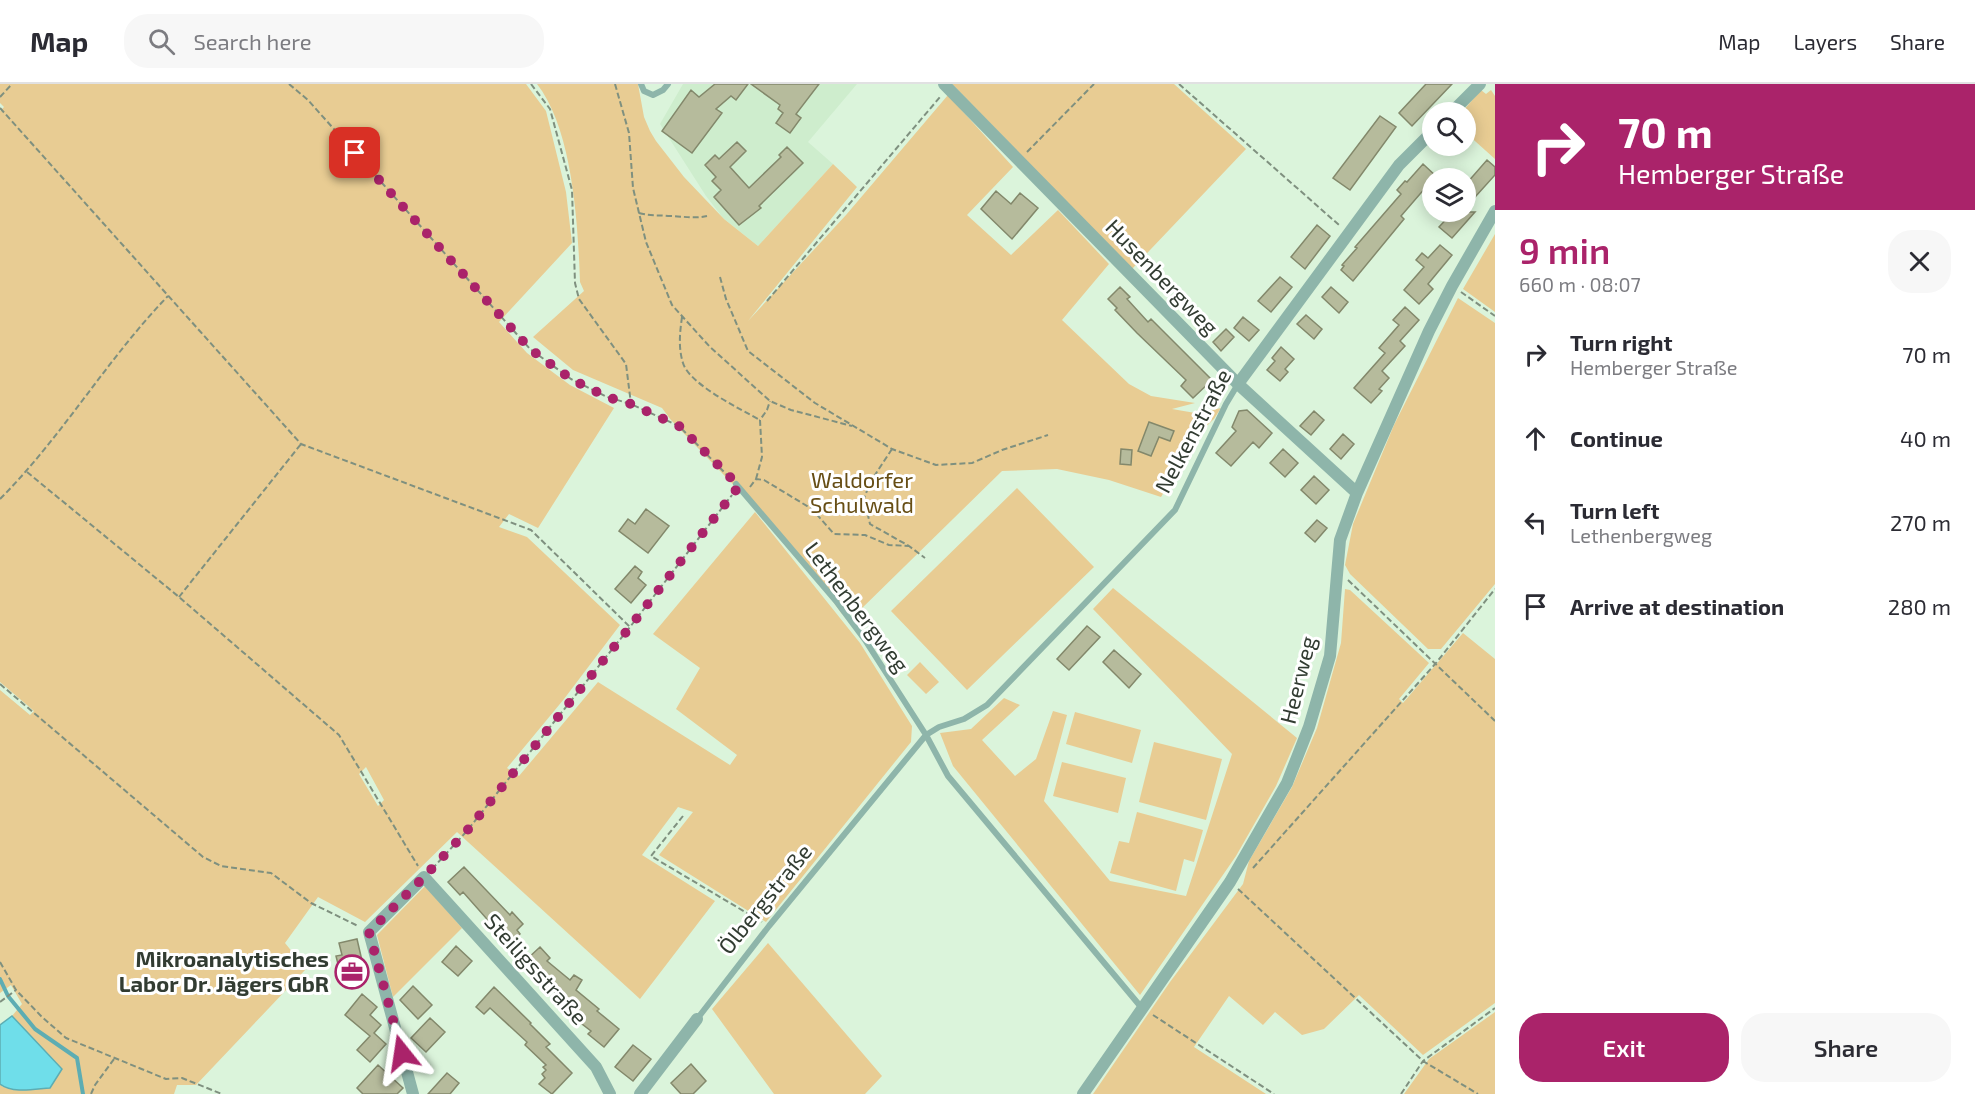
<!DOCTYPE html>
<html lang="en">
<head>
<meta charset="utf-8">
<style>
	:root { --surface:#fff; --page:#f7f7f7; --text:#2b2b33; --muted:#7c7c81; --line:#e1e1e2; --accent:#aa236a }
	body { margin:0; font-family:"Exo 2",sans-serif; background:var(--page); color:var(--text); height:100vh; display:flex; flex-direction:column; font-size:22px; white-space:nowrap }
	* { box-sizing:border-box; margin:0 }
	p { font-size:20px; color:var(--muted) }
	.icon { flex:none; width:33px; height:33px; fill:none; stroke:currentColor; stroke-width:2; stroke-linecap:round; stroke-linejoin:round }
	.map { position:relative; flex:1; overflow:hidden }
	.drawer { display:flex; flex-direction:column; background:var(--surface); width:480px }
	.drawer>* { flex:none }
	.top-card { background:#aa236a; color:#fff; overflow:hidden }
	.fabs { position:absolute; left:1422px; top:18px; display:grid; gap:12px }
	.fabs a { display:grid; place-items:center; width:54px; height:54px; border-radius:50%; background:var(--surface); box-shadow:0 3px 15px #0003; font-size:30px }
	.pin { position:absolute; display:grid; place-items:center; width:51px; height:51px; color:#fff; margin:-26px; border-radius:12px; box-shadow:0 3px 9px #0006 }
	.me { position:absolute; width:66px; margin:-33px; rotate:345deg; stroke-linejoin:round; filter:drop-shadow(0 0 4px #0008) }
	.turn { display:flex; align-items:center; gap:21px; height:126px; padding:0 24px; font-size:27px }
	.turn .icon { width:78px; height:78px; stroke-width:2.5 }
	.turn b { display:block; font-size:42px; line-height:51px }
	.round { display:grid; place-items:center; flex:none; width:63px; height:63px; border-radius:24px; background:var(--page) }
	.headline { display:flex; align-items:center; justify-content:space-between; height:102px; padding:0 24px }
	h1 { font-size:36px; font-weight:600; line-height:45px; color:var(--accent) }
	.button { display:flex; gap:12px; margin-top:auto; padding:12px 24px }
	.button a { flex:1; height:69px; border-radius:24px; background:var(--accent); color:#fff; font-size:24px; font-weight:600; line-height:69px; text-align:center }
	.button a+a { background:var(--page); color:var(--text) }
	ul { padding:0; list-style:none }
	li { display:flex; align-items:center; gap:18px; height:84px; padding:0 24px }
	li div { flex:1 }
	li b { display:block; font-size:22px }
	li em { font-style:normal }
	header { display:flex; align-items:center; gap:36px; box-sizing:border-box; height:84px; padding:0 30px; background:var(--surface); border-bottom:2px solid var(--line) }
	header strong { font-size:28px }
	nav { display:flex; gap:33px; margin-inline-start:auto; font-size:21px }
	.search { width:420px; height:54px; background:var(--page); display:flex; align-items:center; gap:15px; box-sizing:border-box; padding:0 21px; border-radius:24px; color:var(--muted); font-size:22px }
	main { display:flex; flex:1; min-height:0 }
	.map>svg:first-child { display:block }
	.built { fill:#ceedcd }
	.green { fill:#e8cc93; fill-rule:evenodd }
	.water { fill:#6fdeea; stroke:#5dadb3; stroke-width:1.5 }
	.lines { fill:none; stroke-linecap:round; stroke-linejoin:round }
	.stream { stroke:#5dadb3; stroke-width:4 }
	.building { fill:#b6bb9c; stroke:#83886b; stroke-width:1.5 }
	.path { stroke:#7f907f; stroke-width:2; stroke-dasharray:6 3; stroke-linecap:butt }
	.service { stroke:#8eb5aa; stroke-width:6 }
	.minor { stroke:#8eb5aa; stroke-width:12 }
	.route { stroke:#aa236a; stroke-width:10; stroke-dasharray:0 18 }
	.labels { text-anchor:middle; stroke-width:6; stroke-linejoin:round; paint-order:stroke }
	.street-label { font-size:22px; fill:#323c32; stroke:#fff }
	.park-label { font-size:22px; fill:#674e15; stroke:#fff }
	.poi-label { font-size:22px; font-weight:bold; fill:#323c32; stroke:#fff; text-anchor:end }
</style>
</head>
<body>
<header>
<strong>Map</strong>
<div class="search"><svg class="icon" aria-label="search" viewBox="0 0 24 24"><circle cx="10" cy="10" r="6"/><path d="M15 15l6 6"/></svg>Search here</div>
<nav><a>Map</a><a>Layers</a><a>Share</a></nav>
</header>
<main>
<div class="map">
<svg width="1495" height="1010" viewBox="0 0 1495 1010">
	<rect width="100%" height="100%" fill="#dbf4db"/>
	<!-- built -->
	<path class="built" d="M683 0H857L808 58 833 80 758 162 723 134 706 112 660 40Z"/>
	<!-- green -->
	<path class="green" d="M0 0H526L546 27 566 108 572 159 499 238 527 269 570 301 614 324 538 444 509 430 499 443 527 453 620 541 564 615 507 684 519 692 598 598 730 681 737 671 676 625 700 584 653 550 755 428 860 559 912 642 911 658 766 838 659 771 693 728 678 723 642 771 715 817 640 915 457 748 365 838 318 813 285 859 306 885 196 1001H177L174 1010H0V1000L3 1003 62 985 12 932 22 920 11 901 0 909V606L30 631 34 627 0 598V27L4 23 0 19ZM366 683 384 716 378 722 359 690Z
		M537 0H638L644 33 650 47 656 57 684 93 724 135 758 162 833 80 857 103 748 237 846 131 948 11 1013 83 967 131 1011 171 1058 126 1109 180 1062 236 1129 300 1151 312 1195 319 1172 325 1201 330 1203 328 1221 324 1214 335 1196 352 1194 359 1161 413 1109 396 1057 385 1002 387 855 531 849 523 842 530 796 466 671 336 662 324 573 286 533 253 584 207 580 198C578 141 573 46 537 0Z
		M952 0H1174L1246 65 1132 185Z
		M1481 6 1486 10 1491 6 1495 12V75L1466 49V28H1462Z
		M1495 150V228L1463 205Z
		M1458 214 1495 239V500L1441 565H1428L1350 490 1345 481 1353 440 1394 341Z
		M1017 404 1094 483 967 606 891 527Z
		M1113 504 1297 654 1276 702 1236 772 1140 911 953 682 940 649 971 645 1004 614 1020 621 982 656 1015 692 1036 675 1053 627 1067 631 1044 717 1110 797 1186 812 1232 670 1093 525Z
		M1345 505 1350 506 1429 579 1399 615 1403 619 1463 549 1495 575V919L1423 971 1359 911 1324 945 1302 951 1275 928 1263 941 1229 912 1194 963 1266 1010H1093L1170 898 1243 800 1249 777 1292 703 1317 644 1341 559Z
		M920 578 939 598 926 610 907 591Z
		M1075 628 1141 646 1132 679 1066 660Z
		M1154 658 1222 675 1206 736 1139 718Z
		M1062 678 1126 694 1118 729 1053 712Z
		M1137 728 1203 746 1194 778 1184 775 1176 807 1110 789 1119 757 1129 759Z
		M425 802 462 844 393 913 377 851Z
		M768 859 882 992 865 1010H774L712 925Z
		M1495 928V1010H1404L1429 975Z"/>
	<!-- water -->
	<path class="water" d="M12 932 62 985 50 1004C35 1005 13 1010 0 1000V941Z"/>
	<g class="lines">
		<!-- stream -->
		<path class="stream" d="M0 895 8 912 35 945 77 974 83 1010"/>
	</g>
	<!-- building -->
	<path class="building" d="M715 0H748L736 16 731 12 716 25 722 29 692 69 662 47 691 6 699 13Z
		M751 0H819L796 30 801 34 790 49 776 39 783 29 778 25 780 21Z
		M1426 0H1452L1412 42 1399 29Z
		M1380 32 1396 43 1350 106 1333 94Z
		M737 58 746 67 730 83 749 104 781 73 779 71 787 63 803 79 759 122 761 124 739 141 714 113 721 106 712 97 716 93 705 81 715 71 719 75Z
		M1487 76 1495 83V91L1466 123V100Z
		M1423 80 1438 94H1432V100L1428 105 1426 103 1401 132 1404 135 1353 197 1341 186 1344 182 1342 181 1357 164 1355 163 1401 110 1397 106 1405 97 1407 98Z
		M996 107 1011 120 1020 109 1038 124 1012 155 981 125Z
		M1453 128H1475L1452 154 1439 143Z
		M1317 141 1330 152 1305 185 1291 173Z
		M1440 161 1452 171 1428 200 1433 205 1419 220 1404 206 1424 183 1416 176 1422 169 1428 174Z
		M1280 193 1292 203 1271 228 1258 217Z
		M1120 203 1130 213 1127 215 1148 238 1151 235 1212 296 1193 314 1181 302 1186 296 1137 249 1115 226 1117 224 1108 215Z
		M1331 203 1348 218 1339 229 1322 213Z
		M1405 223 1419 236 1400 257 1405 262 1382 287 1389 294 1379 305 1382 307 1371 319 1354 304 1385 269 1379 264 1399 241 1393 236Z
		M1306 231 1322 245 1314 255 1297 240Z
		M1243 233 1259 246 1249 257 1234 244Z
		M1226 245 1234 253 1221 267 1213 258Z
		M1281 263 1294 275 1285 285 1288 288 1280 297 1267 286 1275 277 1272 274Z
		M1247 326 1272 349 1259 364 1253 358 1231 382 1216 369 1236 347 1232 343 1239 327Z
		M1314 327 1324 336 1311 351 1300 342Z
		M1149 338 1174 347 1170 357 1159 353 1151 372 1138 367Z
		M1343 350 1354 360 1341 375 1330 365Z
		M1121 365 1132 366 1131 381 1120 380Z
		M1283 365 1298 379 1285 393 1270 379Z
		M1314 392 1329 406 1316 420 1301 406Z
		M646 425 669 442 648 469 619 447 628 435 635 440Z
		M1317 436 1327 444 1315 458 1305 449Z
		M635 482 642 488 638 494 646 501 631 519 615 505Z
		M1087 542 1100 553 1069 586 1057 575Z
		M1114 566 1141 590 1129 604 1103 578Z
		M464 783 510 831 512 828 523 840 517 846 520 850 509 860 463 808 460 811 448 798Z
		M357 855 366 894 343 900 336 872 342 871 339 859Z
		M456 862 472 877 458 892 442 878Z
		M540 863 550 874 547 877 570 896 574 891 582 896 576 906 599 925 597 927 619 945 604 963 588 950 591 947 573 933 578 926 544 900 546 898 526 876Z
		M413 902 432 921 418 935 400 916Z
		M494 903 531 939 530 940 550 960 546 963 572 989 552 1010 539 1000 545 994 542 990 546 986 543 983 546 981 525 961 527 958 490 924 484 930 476 923Z
		M362 910 377 923 370 931 381 941 374 949 386 960 370 978 357 966 370 952 345 931Z
		M430 934 445 948 426 968 411 954Z
		M633 961 651 975 633 997 615 983Z
		M691 980 706 997 693 1010H681L671 999Z
		M378 981 403 1004 397 1010H363L357 1004Z
		M447 989 459 999 450 1010H428Z"/>
	<g class="lines">
		<!-- path -->
		<path class="path" d="M289 0 308 16 530 265 571 295 607 313 631 320 679 342 729 393
			M531 0 550 25 572 106 575 199 579 215 626 280 631 320
			M615 0 629 49 633 104 646 158 672 221 710 263 770 317 791 326 852 342
			M1179 0 1339 141
			M0 13 12 0
			M0 24 301 360 531 446 630 543
			M1027 68 1094 0
			M639 129C650 132 658 131 668 132 682 132 693 135 707 132
			M720 193 726 215 748 267 815 319 892 365 936 381 972 379 1002 366 1048 351
			M1461 208 1495 232
			M767 217 940 13
			M682 233C680 248 678 263 683 279 689 300 740 325 760 336
			M892 365 871 397 864 414 870 440 909 462 925 474
			M27 388 179 513 339 651 418 782
			M756 395 762 373 760 336 767 326 770 317
			M750 403 756 395 764 396 812 425 834 450 865 451 889 461 909 462
			M0 415C62 353 107 275 168 212
			M1348 496 1495 637
			M179 513 301 360
			M0 600 203 773 221 782 271 789 311 819 358 842
			M683 732 651 772 762 838
			M1253 784 1436 579 1495 505
			M432 785 466 748 630 543 732 411
			M1238 805 1423 977 1478 1010
			M0 878 16 906 42 933 66 954 166 995 182 994 222 1010
			M0 918 16 906
			M1153 931 1274 1010
			M91 1010 95 1001 114 975
			M1401 1010 1423 977 1495 924"/>
		<!-- service -->
		<path class="service" d="M641 0 644 7 653 11 663 6 668 0
			M736 400 836 517 865 556 926 651 948 692 1141 923
			M697 935 769 842 926 651 939 643 964 635 987 621 1175 426 1226 320 1238 300"/>
		<!-- minor -->
		<path class="minor" d="M944 0 1238 300 1357 409
			M1452 28 1480 0
			M1238 300 1399 81 1432 48
			M413 1010 369 848 424 793 596 983 610 1010
			M640 1010 697 935
			M1083 1010 1230 798 1287 699 1309 643 1330 572 1340 456 1357 409 1429 247 1452 202 1495 127"/>
	</g>
	<g class="lines">
		<!-- route -->
		<path class="route" d="M355 69 530 265 571 295 607 313 631 320 679 342 739 402 630 543 466 748 424 793 369 848 402 969"/>
	</g>
	<!-- icons -->
	<defs>
		<symbol id="office-ring" viewBox="-11 -11 22 22"><circle r="9.5" fill="#fff" stroke="#aa236a" stroke-width="1.5"/><path d="M-6-3h4V-5.5h4V-3h4V5H-6ZM-1-4.5V-3h2v-1.5ZM-6 0V1H6V0Z" fill="#aa236a"/></symbol>
	</defs>
	<g fill-rule="evenodd">
		<use href="#office-ring" x="333" y="869" width="38" height="38"/>
	</g>
	<g class="labels">
		<!-- street labels -->
		<g class="street-label">
			<text transform="translate(1162 193) rotate(46)" y="8">Husenbergweg</text>
			<text transform="translate(1193 347) rotate(-62)" y="8">Nelkenstraße</text>
			<text transform="translate(857 523) rotate(53)" y="8">Lethenbergweg</text>
			<text transform="translate(1298 596) rotate(-76)" y="8">Heerweg</text>
			<text transform="translate(765 815) rotate(-51)" y="8">Ölbergstraße</text>
			<text transform="translate(536 885) rotate(48)" y="8">Steiligsstraße</text>
		</g>
		<!-- park labels -->
		<g class="park-label">
			<text x="862" y="404">Waldorfer<tspan x="862" dy="25">Schulwald</tspan></text>
		</g>
		<!-- poi labels -->
		<g class="poi-label">
			<text x="329" y="883">Mikroanalytisches<tspan x="329" dy="25">Labor Dr. Jägers GbR</tspan></text>
		</g>
	</g>
</svg>
<div class="fabs">
<a><svg class="icon" aria-label="search" viewBox="0 0 24 24"><circle cx="10" cy="10" r="6"/><path d="M15 15l6 6"/></svg></a>
<a><svg class="icon" aria-label="layers" viewBox="0 0 24 24"><path d="M12 4l9 5-9 5-9-5zM3 14l9 5 9-5"/></svg></a>
</div>
<div class="pin" style="left:355px;top:69px;background:#d93025"><svg class="icon" aria-label="arrive" viewBox="0 0 24 24"><path d="M6 21V4h12l-3 4 3 4H6"/></svg></div>
<svg class="me" style="left:402px;top:969px" viewBox="-20 -20 40 40"><path d="M0-17L14 15 0 8-14 15z" fill="#aa236a" stroke="#fff" stroke-width="4"/></svg>
</div>
<section class="drawer">
<div class="top-card">
<div class="turn"><svg class="icon" aria-label="right" viewBox="0 0 24 24"><path d="M7 20v-9h11M14 6l5 5-5 5"/></svg><div><b>70 m</b>Hemberger Straße</div></div>
</div>
<div class="headline"><div><h1>9 min</h1><p>660 m · 08:07</p></div><a class="round"><svg class="icon" aria-label="close" viewBox="0 0 24 24"><path d="M6 6l12 12M18 6L6 18"/></svg></a></div>
<ul>
<li><svg class="icon" aria-label="right" viewBox="0 0 24 24"><path d="M7 20v-9h11M14 6l5 5-5 5"/></svg><div><b>Turn right</b><p>Hemberger Straße</p></div><em>70 m</em></li>
<li><svg class="icon" aria-label="ahead" viewBox="0 0 24 24"><path d="M12 20V5M6 11l6-6 6 6"/></svg><div><b>Continue</b></div><em>40 m</em></li>
<li><svg class="icon" aria-label="left" viewBox="0 0 24 24"><path d="M17 20v-9H6M10 6l-5 5 5 5"/></svg><div><b>Turn left</b><p>Lethenbergweg</p></div><em>270 m</em></li>
<li><svg class="icon" aria-label="arrive" viewBox="0 0 24 24"><path d="M6 21V4h12l-3 4 3 4H6"/></svg><div><b>Arrive at destination</b></div><em>280 m</em></li>
</ul>
<div class="button"><a>Exit</a><a>Share</a></div>
</section>
</main>
</body>
</html>
